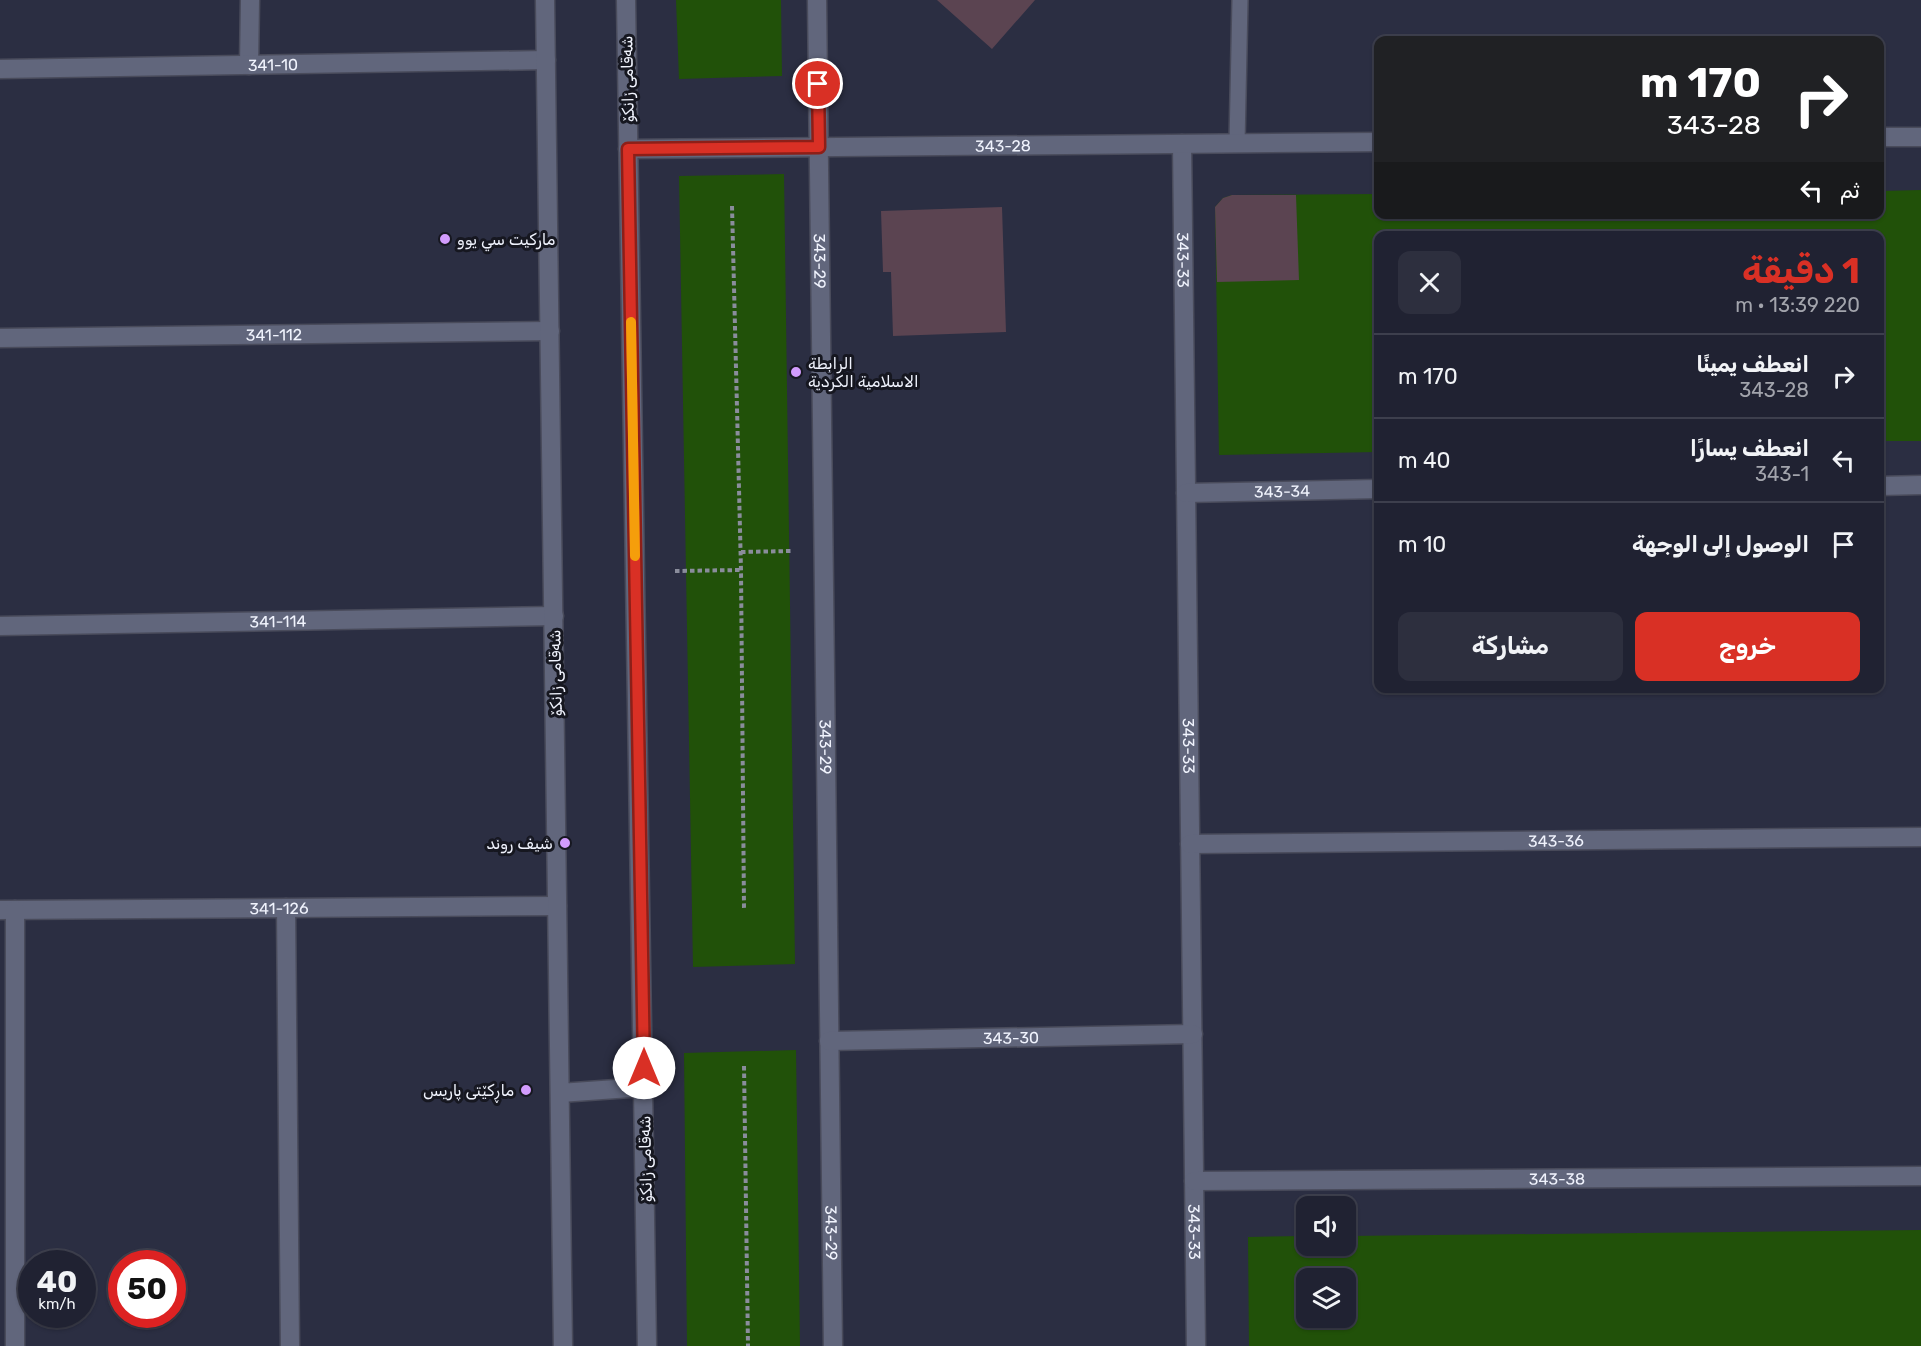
<!DOCTYPE html>
<html lang="ar">
<head>
<meta charset="utf-8">
<style>
	:root { --surface:#202232; --page:#2d2f3e; --text:#f1f3f6; --muted:#a2a4ac; --line:#3d3f4d; --accent:#d93025 }
	body { margin:0; font-family:Rubik,"Noto Sans Arabic",sans-serif; background:var(--page); color:var(--text); direction:rtl; height:100vh; display:flex; flex-direction:column; font-size:22px; white-space:nowrap }
	* { box-sizing:border-box; margin:0 }
	p { font-size:20px; color:var(--muted) }
	.icon { flex:none; width:33px; height:33px; fill:none; stroke:currentColor; stroke-width:2; stroke-linecap:round; stroke-linejoin:round }
	.map { position:relative; flex:1; overflow:hidden; direction:ltr }
	.drawer { position:absolute; left:1374px; top:231px; width:510px; height:462px; display:flex; flex-direction:column; background:var(--surface); border-radius:12px; box-shadow:0 2px 4px #0004,0 0 0 2px var(--line); direction:rtl }
	.drawer>* { flex:none }
	.guide { position:absolute; left:1374px; top:36px; width:510px; height:183px; border-radius:12px; box-shadow:0 2px 4px #0004,0 0 0 2px var(--line); direction:rtl; background:#202124; color:#fff; overflow:hidden }
	.controls { position:absolute; left:1296px; top:1196px; display:grid; gap:12px }
	.controls a { display:grid; place-items:center; width:60px; height:60px; border-radius:12px; background:var(--surface); box-shadow:0 2px 4px #0004,0 0 0 2px var(--line); font-size:30px }
	.speed { position:absolute; left:18px; top:1250px; display:flex; gap:12px; font-size:30px; font-weight:700; text-align:center }
	.speed>* { display:grid; place-content:center; width:78px; height:78px; border-radius:50%; background:var(--surface); box-shadow:0 2px 4px #0004,0 0 0 2px var(--line); line-height:1 }
	.speed small { font-size:15px; font-weight:400 }
	.speed .limit { border:9px solid #d22; background:#fff; color:#111 }
	.pin { position:absolute; display:grid; place-items:center; width:51px; height:51px; color:#fff; margin:-26px; border:3px solid #fff; border-radius:50%; box-shadow:0 2px 6px #0007 }
	.me { position:absolute; width:66px; margin:-33px; rotate:0deg; stroke-linejoin:round; filter:drop-shadow(0 0 4px #0008) }
	.turn { display:flex; align-items:center; gap:21px; height:126px; padding:0 24px; font-size:27px }
	.turn .icon { width:78px; height:78px; stroke-width:2.5 }
	.turn b { display:block; font-size:42px; line-height:51px }
	.then { display:flex; align-items:center; height:57px; padding:0 24px; background:#0003; gap:12px; font-size:22px }
	.round { display:grid; place-items:center; flex:none; width:63px; height:63px; border-radius:12px; background:var(--page) }
	.headline { display:flex; align-items:center; justify-content:space-between; height:102px; padding:0 24px }
	h1 { font-size:36px; font-weight:700; line-height:45px; color:var(--accent) }
	.action { display:flex; gap:12px; margin-top:auto; padding:12px 24px }
	.action a { flex:1; height:69px; border-radius:12px; background:var(--accent); color:#fff; font-size:24px; font-weight:700; line-height:69px; text-align:center }
	.action a+a { background:var(--page); color:var(--text) }
	ul { padding:0; list-style:none }
	li { display:flex; align-items:center; gap:18px; height:84px; padding:0 24px; border-top:2px solid var(--line) }
	li div { flex:1 }
	li b { display:block; font-size:22px }
	li em { font-style:normal }
	.map>svg:first-child { display:block }
	.green { fill:#215109; fill-rule:evenodd }
	.building { fill:#5b4451 }
	.lines { fill:none; stroke-linecap:round; stroke-linejoin:round }
	.service-casing { stroke:#494b5b; stroke-width:18 }
	.minor-casing { stroke:#494b5b; stroke-width:21 }
	.secondary-casing { stroke:#494b5b; stroke-width:21 }
	.path { stroke:#8a8d9c; stroke-width:4; stroke-dasharray:4.5 3; stroke-linecap:butt }
	.service { stroke:#61667c; stroke-width:15 }
	.minor { stroke:#61667c; stroke-width:18 }
	.secondary { stroke:#61667c; stroke-width:18 }
	.route-casing { stroke:#8d1f18; stroke-width:15 }
	.route { stroke:#d93025; stroke-width:10 }
	.slow { stroke:#f59e0b; stroke-width:10 }
	.poi-dot { fill:#d29cfd; stroke:#161720; stroke-width:2 }
	.labels { text-anchor:middle; stroke-width:6; stroke-linejoin:round; paint-order:stroke }
	.street-label { font-size:16px; fill:#f0f3fd; stroke:#161720 }
	.poi-label { font-size:16px; fill:#f0f3fd; stroke:#161720; text-anchor:start }
</style>
</head>
<body>
<div class="map">
<svg width="1921" height="1346" viewBox="0 0 1921 1346">
	<rect width="100%" height="100%" fill="#2b2e42"/>
	<!-- green -->
	<path class="green" d="M676 0H781L782 76 679 79Z
		M784 174 795 964 693 967 679 176Z
		M1921 190V441H1880V236H1378V452L1219 455 1215 207 1223 198 1232 195 1378 194V214H1880V191Z
		M796 1050 800 1346H687L684 1053Z
		M1921 1230V1346H1249L1248 1237 1306 1236V1245H1346V1236ZM1306 1278H1346V1317H1306Z"/>
	<!-- building -->
	<path class="building" d="M937 0H1035L992 49Z
		M1232 195H1296L1299 280 1217 282 1215 207 1223 198Z
		M1002 207 1006 332 893 336 891 272H883L881 211Z"/>
	<g class="lines">
		<defs>
			<path id="service" d="M1237 143 1240 0"/>
			<g id="minor">
				<path id="s1" d="M817 0 833 1346"/>
				<path d="M249 65 250 0"/>
				<path id="s2" d="M0 69 546 60"/>
				<path d="M1880 137H1921"/>
				<path id="s3" d="M1182 144 1196 1346"/>
				<path id="s4" d="M628 149 1378 142"/>
				<path id="s5" d="M0 338 550 331"/>
				<path d="M1880 486 1921 485"/>
				<path id="s6" d="M1186 493 1378 489"/>
				<path id="s7" d="M0 626 554 616"/>
				<path id="s8" d="M1190 844 1921 837"/>
				<path d="M286 908 290 1346"/>
				<path id="s9" d="M0 910 557 906"/>
				<path id="s10" d="M829 1041 1193 1034"/>
				<path id="s11" d="M1194 1181 1921 1176"/>
				<path d="M15 1346V910"/>
			</g>
			<path id="secondary" d="M545 0 563 1346
				M626 0 647 1346
				M560 1093 644 1087"/>
		</defs>
		<!-- service casing -->
		<use href="#service" class="service-casing"/>
		<!-- minor casing -->
		<use href="#minor" class="minor-casing"/>
		<!-- secondary casing -->
		<use href="#secondary" class="secondary-casing"/>
		<!-- path -->
		<path class="path" d="M732 206 741 570 744 908
			M741 552 791 551
			M675 571 741 570
			M744 1066 748 1346"/>
		<!-- service -->
		<use href="#service" class="service"/>
		<!-- minor -->
		<use href="#minor" class="minor"/>
		<!-- secondary -->
		<use href="#secondary" class="secondary"/>
	</g>
	<g class="lines">
		<defs>
			<path id="route" d="M644 1068 628 149 819 147 818 84"/>
		</defs>
		<!-- route casing -->
		<use href="#route" class="route-casing"/>
		<!-- route -->
		<use href="#route" class="route"/>
		<!-- slow -->
		<path class="slow" d="M631 322 635 556"/>
	</g>
	<!-- markers -->
	<g class="poi-dot">
		<circle cx="445" cy="239" r="6"/>
		<circle cx="796" cy="372" r="6"/>
		<circle cx="565" cy="843" r="6"/>
		<circle cx="526" cy="1090" r="6"/>
	</g>
	<g class="labels">
		<!-- street labels -->
		<g class="street-label">
			<text dy="6" stroke="none"><textPath href="#s2" startOffset="273">341-10</textPath></text>
			<text transform="translate(627 79) rotate(-91)" y="6">شەقامی زانکۆ</text>
			<text dy="6" stroke="none"><textPath href="#s4" startOffset="375">343-28</textPath></text>
			<text dy="6" stroke="none"><textPath href="#s3" startOffset="116">343-33</textPath></text>
			<text dy="6" stroke="none"><textPath href="#s1" startOffset="261">343-29</textPath></text>
			<text dy="6" stroke="none"><textPath href="#s5" startOffset="274">341-112</textPath></text>
			<text dy="6" stroke="none"><textPath href="#s6" startOffset="96">343-34</textPath></text>
			<text dy="6" stroke="none"><textPath href="#s7" startOffset="278">341-114</textPath></text>
			<text transform="translate(555 673) rotate(-91)" y="6">شەقامی زانکۆ</text>
			<text dy="6" stroke="none"><textPath href="#s3" startOffset="602">343-33</textPath></text>
			<text dy="6" stroke="none"><textPath href="#s1" startOffset="747">343-29</textPath></text>
			<text dy="6" stroke="none"><textPath href="#s8" startOffset="366">343-36</textPath></text>
			<text dy="6" stroke="none"><textPath href="#s9" startOffset="279">341-126</textPath></text>
			<text dy="6" stroke="none"><textPath href="#s10" startOffset="182">343-30</textPath></text>
			<text transform="translate(645 1159) rotate(-91)" y="6">شەقامی زانکۆ</text>
			<text dy="6" stroke="none"><textPath href="#s11" startOffset="363">343-38</textPath></text>
			<text dy="6" stroke="none"><textPath href="#s3" startOffset="1088">343-33</textPath></text>
			<text dy="6" stroke="none"><textPath href="#s1" startOffset="1233">343-29</textPath></text>
		</g>
		<!-- poi labels -->
		<g class="poi-label">
			<text x="457" y="245">ماركيت سي يوو</text>
			<text x="808" y="369">الرابطة<tspan x="808" dy="18">الاسلامية الكردية</tspan></text>
			<text x="553" y="849" text-anchor="end">شیف روند</text>
			<text x="514" y="1096" text-anchor="end">ماڕکێتی پاریس</text>
		</g>
	</g>
</svg>
<div class="controls">
<a><svg class="icon" aria-label="sound" viewBox="0 0 24 24"><path d="M4 9h4l5-4v14l-5-4H4zM17 9q2 3 0 6"/></svg></a>
<a><svg class="icon" aria-label="layers" viewBox="0 0 24 24"><path d="M12 4l9 5-9 5-9-5zM3 14l9 5 9-5"/></svg></a>
</div>
<div class="speed"><div>40<small>km/h</small></div><div class="limit">50</div></div>
<div class="pin" style="left:818px;top:84px;background:#d93025"><svg class="icon" aria-label="arrive" viewBox="0 0 24 24"><path d="M6 21V4h12l-3 4 3 4H6"/></svg></div>
<svg class="me" style="left:644px;top:1068px" viewBox="-20 -20 40 40"><circle r="19" fill="#fff"/><path d="M0-13L10 11 0 6-10 11z" fill="#d93025"/></svg>
<div class="guide">
<div class="turn"><svg class="icon" aria-label="right" viewBox="0 0 24 24"><path d="M7 20v-9h11M14 6l5 5-5 5"/></svg><div><b>170 m</b>343-28</div></div>
<div class="then">ثم<svg class="icon" aria-label="left" viewBox="0 0 24 24"><path d="M17 20v-9H6M10 6l-5 5 5 5"/></svg></div>
</div>
<section class="drawer">
<div class="headline"><div><h1>1 دقيقة</h1><p>220 m · 13:39</p></div><a class="round"><svg class="icon" aria-label="close" viewBox="0 0 24 24"><path d="M6 6l12 12M18 6L6 18"/></svg></a></div>
<ul>
<li><svg class="icon" aria-label="right" viewBox="0 0 24 24"><path d="M7 20v-9h11M14 6l5 5-5 5"/></svg><div><b>انعطف يمينًا</b><p>343-28</p></div><em>170 m</em></li>
<li><svg class="icon" aria-label="left" viewBox="0 0 24 24"><path d="M17 20v-9H6M10 6l-5 5 5 5"/></svg><div><b>انعطف يسارًا</b><p>343-1</p></div><em>40 m</em></li>
<li><svg class="icon" aria-label="arrive" viewBox="0 0 24 24"><path d="M6 21V4h12l-3 4 3 4H6"/></svg><div><b>الوصول إلى الوجهة</b></div><em>10 m</em></li>
</ul>
<div class="action"><a>خروج</a><a>مشاركة</a></div>
</section>
</div>
</body>
</html>
